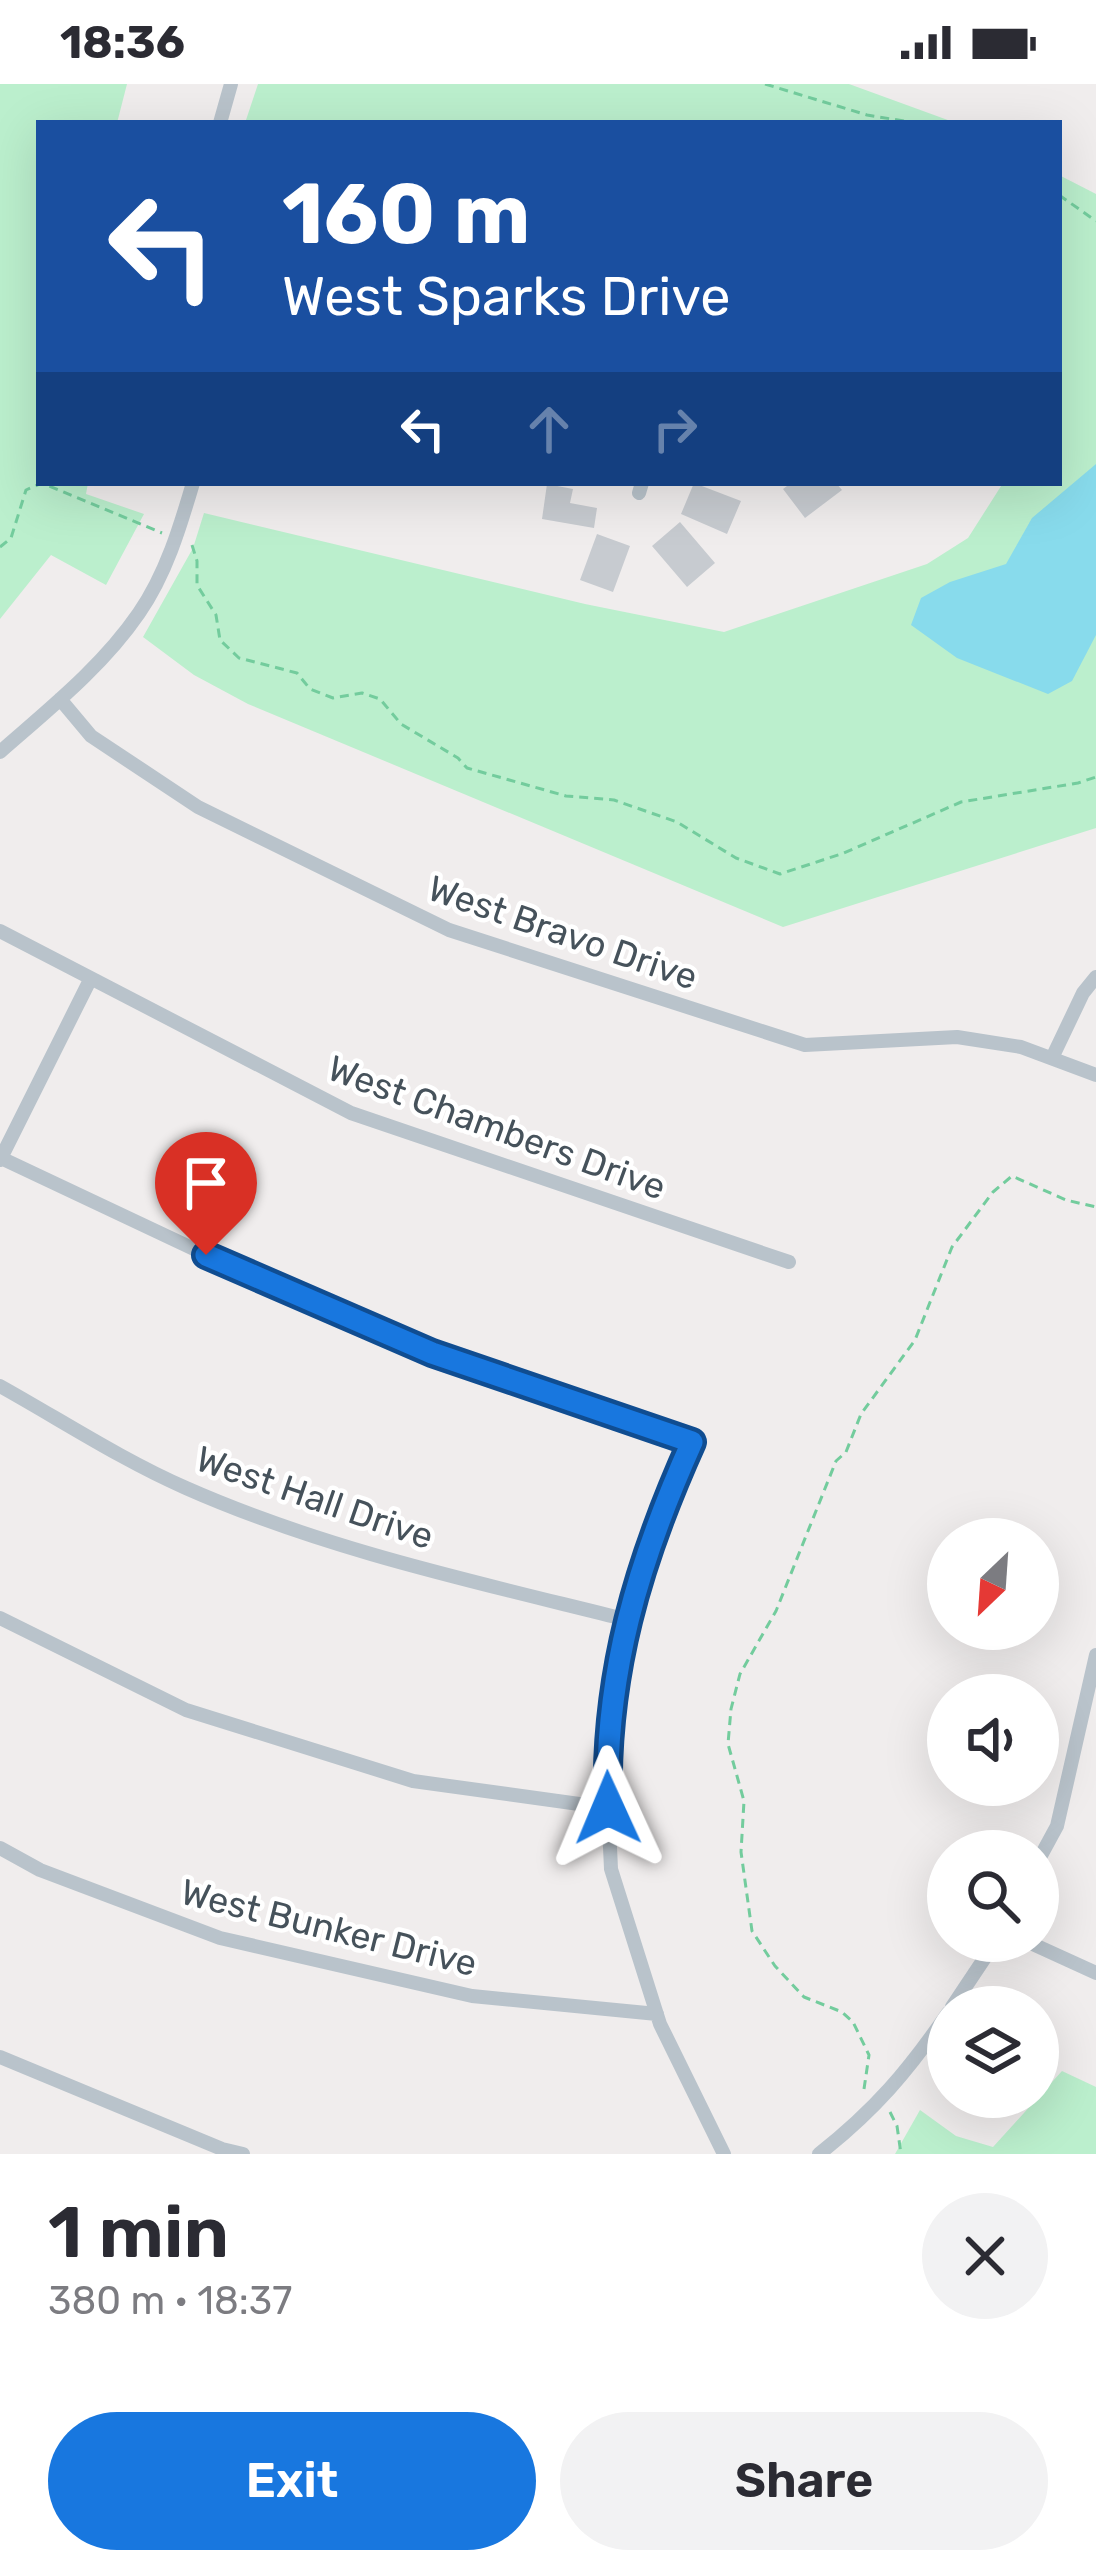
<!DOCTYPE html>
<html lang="en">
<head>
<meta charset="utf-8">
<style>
	:root { --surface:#fff; --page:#f2f2f3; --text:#2b2b33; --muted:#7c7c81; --accent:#1877df }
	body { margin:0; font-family:Rubik,sans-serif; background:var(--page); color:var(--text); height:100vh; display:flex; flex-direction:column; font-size:45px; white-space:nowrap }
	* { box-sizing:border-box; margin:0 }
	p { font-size:39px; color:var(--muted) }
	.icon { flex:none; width:66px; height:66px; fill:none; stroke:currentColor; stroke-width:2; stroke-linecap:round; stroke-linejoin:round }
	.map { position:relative; height:2070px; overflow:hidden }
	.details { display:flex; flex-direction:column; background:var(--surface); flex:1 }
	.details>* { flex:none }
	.banner { position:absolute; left:36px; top:36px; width:1026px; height:366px; border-radius:0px; box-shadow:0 12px 48px #0002; background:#1a4fa0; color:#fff; overflow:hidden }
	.needle { width:78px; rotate:205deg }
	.controls { position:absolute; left:927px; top:1434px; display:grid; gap:24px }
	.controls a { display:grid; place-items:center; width:132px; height:132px; border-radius:50%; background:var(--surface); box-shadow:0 12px 48px #0002; font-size:60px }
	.pin { position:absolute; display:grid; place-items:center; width:102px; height:102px; color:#fff; margin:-123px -51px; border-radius:50% 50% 50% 0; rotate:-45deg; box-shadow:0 0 12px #0007 }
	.pin .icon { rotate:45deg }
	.me { position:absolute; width:132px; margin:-66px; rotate:359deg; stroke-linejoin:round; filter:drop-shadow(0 0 9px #0008) }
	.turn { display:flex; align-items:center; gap:42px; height:252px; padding:0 48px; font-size:54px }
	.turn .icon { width:156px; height:156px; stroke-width:2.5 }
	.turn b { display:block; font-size:84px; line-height:102px }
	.lanes { display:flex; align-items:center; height:114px; padding:0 48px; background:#0003; justify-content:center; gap:60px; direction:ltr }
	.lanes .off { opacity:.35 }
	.round { display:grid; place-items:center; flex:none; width:126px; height:126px; border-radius:63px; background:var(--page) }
	.summary { display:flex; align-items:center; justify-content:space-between; height:204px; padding:0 48px }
	h1 { font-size:72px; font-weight:600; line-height:90px }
	.primary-button { display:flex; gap:24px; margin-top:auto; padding:24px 48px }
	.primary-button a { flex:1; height:138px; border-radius:72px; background:var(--accent); color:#fff; font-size:48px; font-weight:600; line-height:138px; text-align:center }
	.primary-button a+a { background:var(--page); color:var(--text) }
	.status { display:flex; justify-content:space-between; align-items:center; height:84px; padding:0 60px; background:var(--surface); direction:ltr }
	.status svg { height:33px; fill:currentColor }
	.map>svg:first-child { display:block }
	.green { fill:#bbefcd }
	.water { fill:#88dbec }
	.building { fill:#c7cbd0 }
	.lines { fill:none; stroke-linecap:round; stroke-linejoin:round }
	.path { stroke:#73cc9d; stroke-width:3; stroke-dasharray:9 6; stroke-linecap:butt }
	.minor { stroke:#b9c3cb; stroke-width:14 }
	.route-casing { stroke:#104d91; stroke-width:30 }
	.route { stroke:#1877df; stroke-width:21 }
	.labels { text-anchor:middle; stroke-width:9; stroke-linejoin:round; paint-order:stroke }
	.street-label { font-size:36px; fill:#46525b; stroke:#fff }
</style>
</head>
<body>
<div class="status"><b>18:36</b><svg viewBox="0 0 49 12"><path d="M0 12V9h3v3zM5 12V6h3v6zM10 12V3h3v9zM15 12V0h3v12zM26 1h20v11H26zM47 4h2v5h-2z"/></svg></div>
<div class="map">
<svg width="1096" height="2070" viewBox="0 0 1096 2070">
	<rect width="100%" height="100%" fill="#f0eded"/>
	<!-- green -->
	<path class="green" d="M0 0H127L117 39H39V399H88L86 410 144 430 106 501 51 471 0 535Z
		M258 0H849L956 39H245Z
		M1059 91 1096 110V744L783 843 248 620 194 591 143 553 193 464 204 429 585 520 724 548 927 480 968 454 1003 399H1059Z
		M1062 1987 1096 2003V2070H895L920 2026 956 2052 993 2063Z"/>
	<!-- water -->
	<path class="water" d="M1096 380V551L1072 597 1048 610 957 574 911 541 921 514 950 498 1006 480 1032 434Z"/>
	<!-- building -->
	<path class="building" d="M694 399 741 417 727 450 681 430Z
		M791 399H836L842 406 805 434 783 405Z
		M547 400 573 405 570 419 597 424 594 444 542 435Z
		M680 438 715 479 687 503 652 462Z
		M597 450 630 462 613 508 580 496Z"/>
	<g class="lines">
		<!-- path -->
		<path class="path" d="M765 0 867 31 916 39
			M1059 111 1096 137
			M192 461 197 477V501L216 531 220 556 239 574 297 589 310 605 333 614 362 609 380 615 401 640 458 674 467 684 566 712 614 716 677 738 736 774 780 790 844 769 961 718 1078 699 1096 693
			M0 463 11 454 26 406 42 399 162 449
			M864 2005 869 1971 853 1938 842 1928 804 1913 775 1882 752 1847 741 1768 744 1717 728 1660 731 1625 740 1590 776 1527 836 1377 846 1368 861 1330 915 1256 952 1163 993 1108 1012 1092 1066 1116 1096 1123
			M890 2028 897 2042 901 2070"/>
		<!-- minor -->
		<path class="minor" d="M220 39 231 0
			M639 409 642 399
			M60 615 91 652 198 723 449 846 805 961 957 953 1021 963 1096 991
			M0 668C49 625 102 583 139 529 166 490 180 443 193 399
			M0 847 351 1029 789 1178
			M1052 974 1083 909 1096 893
			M1 1074 247 1190 432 1269 692 1358 653 1444 617 1592 606 1675 611 1785 660 1940 724 2070
			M0 1076 90 896
			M0 1302C61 1336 122 1376 186 1404 326 1466 480 1499 628 1536
			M0 1534 186 1626 413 1697 608 1724
			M0 1764 40 1786 220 1854 472 1912 657 1930
			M1038 1777 1057 1742 1096 1571
			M1026 1857 1096 1889
			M952 1923 996 1857
			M0 1973 222 2065 243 2070
			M819 2070C875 2026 908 1987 948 1929"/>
	</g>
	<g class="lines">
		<defs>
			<path id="route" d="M206 1171 432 1269 692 1358C638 1478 604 1591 608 1724"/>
		</defs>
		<!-- route casing -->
		<use href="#route" class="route-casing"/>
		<!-- route -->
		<use href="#route" class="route"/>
	</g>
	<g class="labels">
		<!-- street labels -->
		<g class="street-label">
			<text transform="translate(563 848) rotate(19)" y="13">West Bravo Drive</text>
			<text transform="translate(497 1043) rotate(20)" y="13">West Chambers Drive</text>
			<text transform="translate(315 1413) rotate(19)" y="13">West Hall Drive</text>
			<text transform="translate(329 1843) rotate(14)" y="13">West Bunker Drive</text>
		</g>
	</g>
</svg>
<div class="controls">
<a><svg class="needle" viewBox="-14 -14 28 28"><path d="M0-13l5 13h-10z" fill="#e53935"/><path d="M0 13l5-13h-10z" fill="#7c7c81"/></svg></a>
<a><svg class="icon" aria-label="sound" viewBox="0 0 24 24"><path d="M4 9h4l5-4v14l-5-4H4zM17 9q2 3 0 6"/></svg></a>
<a><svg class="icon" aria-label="search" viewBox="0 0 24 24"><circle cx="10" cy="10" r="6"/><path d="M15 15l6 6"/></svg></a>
<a><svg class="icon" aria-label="layers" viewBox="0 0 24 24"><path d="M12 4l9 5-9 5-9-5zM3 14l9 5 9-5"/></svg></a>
</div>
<div class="pin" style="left:206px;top:1171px;background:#d93025"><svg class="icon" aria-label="arrive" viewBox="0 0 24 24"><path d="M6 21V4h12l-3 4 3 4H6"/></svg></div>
<svg class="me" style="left:608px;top:1724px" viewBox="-20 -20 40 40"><path d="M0-17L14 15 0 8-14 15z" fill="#1877df" stroke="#fff" stroke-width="4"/></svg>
<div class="banner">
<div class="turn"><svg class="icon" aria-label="left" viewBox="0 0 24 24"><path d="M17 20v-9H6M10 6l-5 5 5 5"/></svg><div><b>160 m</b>West Sparks Drive</div></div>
<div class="lanes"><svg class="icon" aria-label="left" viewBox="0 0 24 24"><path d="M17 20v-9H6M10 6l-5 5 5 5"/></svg><svg class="icon off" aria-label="ahead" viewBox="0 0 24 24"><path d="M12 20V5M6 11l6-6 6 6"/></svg><svg class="icon off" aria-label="right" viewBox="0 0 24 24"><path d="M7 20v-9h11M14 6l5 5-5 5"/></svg></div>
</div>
</div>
<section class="details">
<div class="summary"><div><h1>1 min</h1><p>380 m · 18:37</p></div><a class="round"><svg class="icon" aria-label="close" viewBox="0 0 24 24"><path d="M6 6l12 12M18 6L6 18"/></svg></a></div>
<div class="primary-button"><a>Exit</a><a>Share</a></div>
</section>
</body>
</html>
